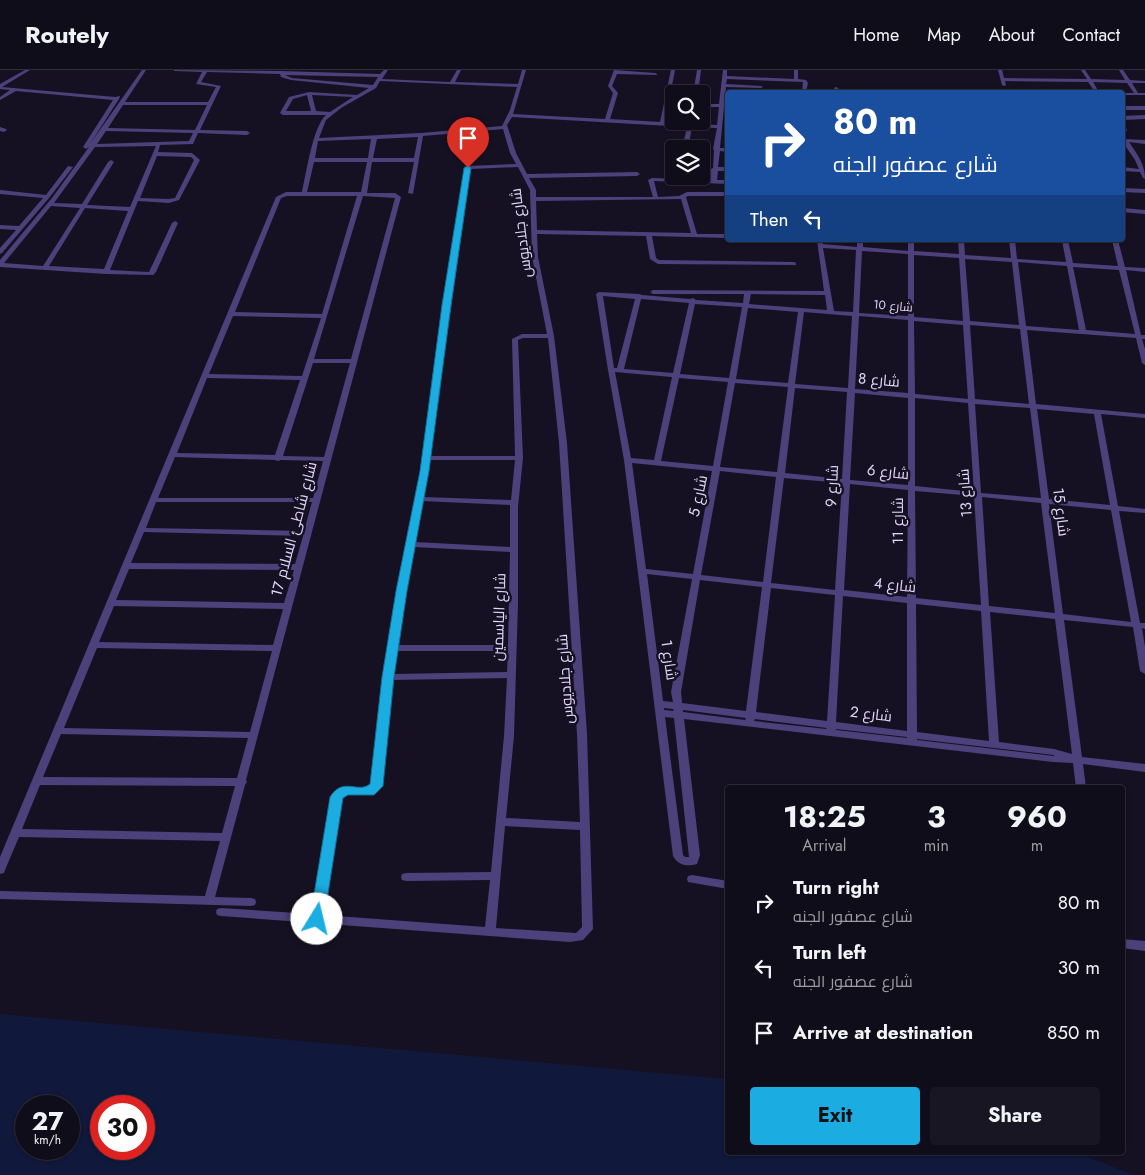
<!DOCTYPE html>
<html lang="en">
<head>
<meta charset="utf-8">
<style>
	:root { --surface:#100d1a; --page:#191623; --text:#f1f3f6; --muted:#9c9ca2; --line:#302d39; --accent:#1bace1 }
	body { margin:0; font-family:Jost,Cairo,sans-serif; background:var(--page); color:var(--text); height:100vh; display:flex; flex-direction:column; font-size:19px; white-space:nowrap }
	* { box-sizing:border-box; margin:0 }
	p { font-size:16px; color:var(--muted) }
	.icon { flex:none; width:28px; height:28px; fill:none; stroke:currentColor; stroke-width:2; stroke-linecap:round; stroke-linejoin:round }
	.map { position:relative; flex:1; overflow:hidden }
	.sheet { position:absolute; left:725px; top:715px; width:400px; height:370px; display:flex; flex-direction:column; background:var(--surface); border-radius:5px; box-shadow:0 1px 4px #0004,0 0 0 1px var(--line) }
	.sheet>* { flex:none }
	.hud { position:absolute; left:725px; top:20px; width:400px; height:152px; border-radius:5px; box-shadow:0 1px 4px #0004,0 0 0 1px var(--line); background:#1a4fa0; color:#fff; overflow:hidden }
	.buttons { position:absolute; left:665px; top:15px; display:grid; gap:10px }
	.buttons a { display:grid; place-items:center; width:45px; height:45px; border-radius:5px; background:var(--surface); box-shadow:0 1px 4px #0004,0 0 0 1px var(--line); font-size:25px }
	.speed { position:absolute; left:15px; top:1025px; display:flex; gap:10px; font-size:25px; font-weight:700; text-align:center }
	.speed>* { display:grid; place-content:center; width:65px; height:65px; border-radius:50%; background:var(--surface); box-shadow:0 1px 4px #0004,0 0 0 1px var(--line); line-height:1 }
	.speed small { font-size:12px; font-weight:400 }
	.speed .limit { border:8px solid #d22; background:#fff; color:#111 }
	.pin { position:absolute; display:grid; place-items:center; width:42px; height:42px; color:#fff; margin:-51px -21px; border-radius:50% 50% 50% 0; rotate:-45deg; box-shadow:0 0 5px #0007 }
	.pin .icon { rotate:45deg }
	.me { position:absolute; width:55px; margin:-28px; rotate:9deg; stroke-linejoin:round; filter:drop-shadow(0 0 4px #0008) }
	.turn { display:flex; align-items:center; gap:18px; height:105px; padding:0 25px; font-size:22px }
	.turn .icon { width:65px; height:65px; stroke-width:2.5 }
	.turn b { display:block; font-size:35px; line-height:42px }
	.then { display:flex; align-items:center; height:48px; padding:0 25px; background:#0003; gap:10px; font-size:19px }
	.eta { display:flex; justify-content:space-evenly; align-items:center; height:85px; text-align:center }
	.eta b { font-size:30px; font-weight:700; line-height:35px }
	.button { display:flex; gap:10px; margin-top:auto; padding:10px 25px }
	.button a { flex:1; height:58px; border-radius:5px; background:var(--accent); color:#111; font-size:20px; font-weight:700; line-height:58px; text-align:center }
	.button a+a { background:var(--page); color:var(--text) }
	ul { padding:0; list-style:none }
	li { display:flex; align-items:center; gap:15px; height:65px; padding:0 25px }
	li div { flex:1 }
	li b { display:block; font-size:19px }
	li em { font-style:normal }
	header { display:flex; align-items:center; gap:30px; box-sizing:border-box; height:70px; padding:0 25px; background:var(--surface); border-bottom:1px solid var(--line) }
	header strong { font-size:24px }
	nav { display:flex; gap:28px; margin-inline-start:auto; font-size:18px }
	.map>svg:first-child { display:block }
	.water { fill:#10183b; fill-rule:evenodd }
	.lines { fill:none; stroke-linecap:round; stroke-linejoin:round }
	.minor { fill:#4d417b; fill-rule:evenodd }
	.route { fill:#1bace1; stroke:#127092 }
	.labels { text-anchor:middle; stroke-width:5; stroke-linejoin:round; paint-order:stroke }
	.far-street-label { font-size:12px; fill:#e0d6fa; stroke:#161122 }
	.street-label { font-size:15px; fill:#e0d6fa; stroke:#161122 }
</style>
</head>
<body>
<header>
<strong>Routely</strong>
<nav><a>Home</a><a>Map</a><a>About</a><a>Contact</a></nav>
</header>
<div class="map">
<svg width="1145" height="1105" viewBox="0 0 1145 1105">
	<rect width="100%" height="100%" fill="#161122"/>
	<!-- water -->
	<path class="water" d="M0 944 727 1009 728 1082 1078 1083 1134 1105H0ZM26 1036H69V1079H26ZM101 1036H144V1079H101Z"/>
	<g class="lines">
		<!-- minor -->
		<path class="minor" d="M25 0H30L2 17 115 27 120 26 119 29 90 74 142 0H146L125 32H208L216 17 196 14 202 2 175 1 173 0 281 1 380 4 384 0H388L382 9 450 12 457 0H461L455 12 518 14 522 0H526L513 44 605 49 613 23 608 16 614 0 655 3 657 4V5L617 4 612 16 618 23 610 49 660 52 671 0H675L665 52 687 54 688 51H692V54L717 55 719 37H701V34H719L723 0H727V6L794 9V0H798V9L806 10 808 13 806 22H802L803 12 727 9 726 14 761 16 763 17 761 18 726 17 720 78H728V82L720 81 718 97H728V101H718L717 110H728V114L654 111 658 127 679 126 687 122H728V126H688L686 127 697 164H728V168L652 166 656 188 659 190 794 192 796 193V195L658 194 650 189 646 166 537 164 538 187 554 266 567 373 587 664 593 859 583 870 570 872 221 846 217 845 216 842 217 839 221 838 312 844 332 727C344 708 360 723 372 714L388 578 397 521 420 401 465 98 468 96 516 94 510 83 503 59 423 66 413 124 408 123 414 92H372L367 123H395L401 127 246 710 247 712 245 715 215 827 251 828 255 829 256 832 255 835 251 836 0 829V821L205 826 220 771 19 767 5 800 4 803 0 804V787L276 127 286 122H302C306 104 313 56 326 45H283L280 43 289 27 309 22 357 25 369 18 291 10 281 7 280 4 207 2 201 12 221 16 200 60 247 61 250 63 247 65 198 63 193 74 160 75 158 82 192 83 200 90 179 130 169 133 138 131 110 200 149 202 172 153 175 151 178 153 156 202 153 205 106 204 0 197V190L52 128 89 77 86 79 83 77 113 30 16 21 0 30V27L10 20 0 19V14ZM285 5 378 7 373 15 292 8ZM380 11 517 17 510 40 502 56 421 63 319 68 326 50 341 38 376 18ZM307 25 311 41H286L293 29ZM312 25 353 27 330 42 316 41ZM123 35H207L195 60 108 58ZM512 47 687 57 682 79H688L692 57 717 58 713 79 714 80 713 98 711 99V110L652 108 648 110 653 127H536V120L529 108 637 106 640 104 637 102 527 104 516 83 507 55ZM106 61 193 63 189 71 97 74ZM418 67 414 88H373L377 69ZM371 69 368 88H315L318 71ZM156 76 130 137 87 135 114 92 111 90 108 92 82 134 54 133 95 77ZM157 86 191 87 194 90 175 128 169 129 140 128ZM314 92H367L361 122H307ZM518 97 530 120 532 187 547 264H522L512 269 515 386H430L471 99ZM287 126H357L322 244 235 242 281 128ZM363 126 395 128 351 289H314ZM681 129 691 163 537 160 536 131ZM51 136 80 138 43 196 4 193ZM85 138 128 141 104 199 49 196ZM233 246 321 248 302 306 209 304ZM523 268H548L559 373 577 664 580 752 506 748 514 666 518 533V437L523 388 518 270ZM313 293H350L324 387 283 386ZM207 308 300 310 275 385 177 383ZM175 387 275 390 278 391 281 390 323 391 313 428H158ZM429 390H515L511 430 423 427ZM422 431 510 435V477L415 472ZM156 432H312L304 461 146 458ZM144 462 303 466 295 494 131 493ZM414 477 510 482 508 575H397ZM129 499 294 500 284 533 116 530ZM114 536 283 539 273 575 99 572ZM97 578 272 581 250 662 64 658ZM396 581H508L507 602 393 604ZM507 608 504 666 491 802 406 803 402 804 401 807 402 810 406 811 490 810 485 857 323 845 342 728C355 717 369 732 382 716L392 610ZM61 664 248 668 237 708 43 707ZM40 715 235 716 222 763 22 759ZM505 756 580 760 582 857 576 863 496 858Z
			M697 0H701L698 24H693Z
			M998 0H1002L1004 8 1087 9 1081 0H1085L1091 9 1125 10 1119 0H1123L1130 10 1145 11V13H1132L1138 23H1145V25H1122V23H1134L1127 13 1093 12 1099 22H1095L1088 12 1005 11 1006 15 1004 16 1002 15Z
			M836 17 838 18 840 22H836L834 18Z
			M1005 21H1035L1037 22H1003Z
			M1122 36H1145V40H1122Z
			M1145 45V49L1122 50V46Z
			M1122 53 1125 54 1127 61 1122 60Z
			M0 57 6 59 7 60 4 62 0 61Z
			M1122 69 1145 70V74L1129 72C1137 84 1145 94 1145 109L1143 108 1140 102 1122 101V97L1139 99 1135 90 1122 71Z
			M68 96 73 97 49 128 2 183 0 184V178L16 160 0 159V155L19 156 43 128 0 124V120L46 125Z
			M1122 118 1145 119V123L1122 122Z
			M1122 138 1145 140V144L1122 142Z
			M817 170H821L823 174 857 177V170H863V177L908 181V170H914V181L959 184 958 170H964L965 185 1011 188 1009 170H1015L1017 189 1066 192 1062 170H1068L1073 193 1118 196 1112 170H1118L1125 197 1145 198V202L1126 200 1141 265H1145V269H1142L1145 279V295L1142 293 1136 268 1027 260 1036 334 1145 344V348L1101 344 1118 436 1145 439V443L1119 441 1140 553H1145V559L1142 558 1145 577V604L1140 601 1133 557 1064 550 1082 687 1145 694V702L1083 694 1086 718H1076L1073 693 1053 692 684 649 700 785 697 794C686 797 678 795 673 786L624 390 608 300 596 224 599 222 639 224 642 225 690 229 693 228 696 230 743 233 744 224H653L650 222 653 220 824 221ZM823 178 856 180 853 242 834 241ZM862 181 908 184V246L859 243ZM914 185 959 188 963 251 914 247ZM965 189 1012 192 1019 255 970 251ZM1018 192 1067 196 1079 260 1026 256ZM1073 197 1119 200 1135 264 1086 260ZM751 224 825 225 827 240 749 234ZM603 226 635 229 617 298H614ZM641 229 689 233 673 303 624 299ZM695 234 742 237 729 308 680 304ZM748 238 798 242 788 313 736 309ZM804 242 852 246 848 318 795 314ZM859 246 908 250V323L855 319ZM914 251 963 255 968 329 915 324ZM970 255 1020 259 1029 334 975 329ZM615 302 672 307 654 390 631 388ZM679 308 728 312 713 396 661 391ZM735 313 788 317 777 402 720 397ZM795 318 847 322 842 409 785 403ZM855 323 908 328V415L850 410ZM915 328 968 333 974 422 915 416ZM975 334 1030 338 1041 428 981 423ZM1037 339 1094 344 1110 435 1049 429ZM632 393 712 401 693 504 646 499ZM720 401 776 407 763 512 701 505ZM784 408 842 413 835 520 771 513ZM850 414 908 420 907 527 844 520ZM915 421 974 426 981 535 916 528ZM982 427 1041 433 1055 543 989 536ZM1049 434 1111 440 1131 552 1063 544ZM647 504 692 509 671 622 673 632 663 631ZM700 510 762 517 746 641 682 633 681 622ZM771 518 835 525 827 651 756 642ZM843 526 907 533V661L836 652ZM916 534 981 541 989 671 917 662ZM990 542 1055 549 1072 684 1054 679 999 672ZM664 638 673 639 674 641 664 640ZM683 640 746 648 745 650 683 642ZM665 647 674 648 689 787H685L683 785ZM755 649 827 658 826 659 754 651ZM836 659 907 667V668L836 660ZM917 669 1054 685V686L917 670Z
			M692 805 728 811V819L688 812 687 809 688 806Z
			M1122 869 1145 871V881L1122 878Z"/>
	</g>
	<!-- route -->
	<path class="route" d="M468 95 471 98 451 235 429 401 407 521 394 607 383 716 374 725H348L343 728 324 849 322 853 317 855 312 853 310 849 330 727C343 706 358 724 370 714L382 607 396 521 420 401 442 235 464 98Z"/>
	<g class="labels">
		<!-- far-street labels -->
		<g class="far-street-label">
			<text transform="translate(893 236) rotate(5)" y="4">شارع 10</text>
		</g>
		<!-- street labels -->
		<g class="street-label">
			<text transform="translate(521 163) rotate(-97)" y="5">شارع جلاديوس</text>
			<text transform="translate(879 310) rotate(5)" y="5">شارع 8</text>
			<text transform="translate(888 402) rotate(6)" y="5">شارع 6</text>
			<text transform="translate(832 416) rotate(-87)" y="5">شارع 9</text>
			<text transform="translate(965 423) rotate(-94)" y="5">شارع 13</text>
			<text transform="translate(698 426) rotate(-78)" y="5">شارع 5</text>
			<text transform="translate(1061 442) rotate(83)" y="5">شارع 15</text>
			<text transform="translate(898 451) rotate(-90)" y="5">شارع 11</text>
			<text transform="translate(294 459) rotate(-75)" y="5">شارع شاطئ السلام 17</text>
			<text transform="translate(895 515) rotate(6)" y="5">شارع 4</text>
			<text transform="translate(499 547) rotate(-88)" y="5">شارع الياسمين</text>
			<text transform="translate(669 590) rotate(82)" y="5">شارع 1</text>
			<text transform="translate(565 609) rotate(-94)" y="5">شارع جلاديوس</text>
			<text transform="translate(871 644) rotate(7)" y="5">شارع 2</text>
		</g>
	</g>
</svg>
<div class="buttons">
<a><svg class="icon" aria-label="search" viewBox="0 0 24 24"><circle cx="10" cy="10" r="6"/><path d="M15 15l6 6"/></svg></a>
<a><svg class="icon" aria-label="layers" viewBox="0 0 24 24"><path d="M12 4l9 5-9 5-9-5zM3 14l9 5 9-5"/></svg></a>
</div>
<div class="speed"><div>27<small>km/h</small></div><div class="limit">30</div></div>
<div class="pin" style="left:468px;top:98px;background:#d93025"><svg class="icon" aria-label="arrive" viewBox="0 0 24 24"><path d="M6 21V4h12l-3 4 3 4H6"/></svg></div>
<svg class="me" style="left:317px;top:849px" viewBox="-20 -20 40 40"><circle r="19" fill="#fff"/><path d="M0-13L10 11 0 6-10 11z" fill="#1bace1"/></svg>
<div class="hud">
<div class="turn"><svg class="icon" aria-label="right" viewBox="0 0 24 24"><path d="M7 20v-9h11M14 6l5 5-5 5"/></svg><div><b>80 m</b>شارع عصفور الجنه</div></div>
<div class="then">Then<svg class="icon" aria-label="left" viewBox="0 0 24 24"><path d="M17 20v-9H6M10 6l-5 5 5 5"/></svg></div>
</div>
<section class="sheet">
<div class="eta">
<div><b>18:25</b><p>Arrival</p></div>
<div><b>3</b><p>min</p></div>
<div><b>960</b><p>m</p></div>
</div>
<ul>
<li><svg class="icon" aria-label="right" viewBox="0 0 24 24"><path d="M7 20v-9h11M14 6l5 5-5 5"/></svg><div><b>Turn right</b><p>شارع عصفور الجنه</p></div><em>80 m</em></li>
<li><svg class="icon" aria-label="left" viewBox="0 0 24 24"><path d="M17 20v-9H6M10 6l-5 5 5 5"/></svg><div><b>Turn left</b><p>شارع عصفور الجنه</p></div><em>30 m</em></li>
<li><svg class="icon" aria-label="arrive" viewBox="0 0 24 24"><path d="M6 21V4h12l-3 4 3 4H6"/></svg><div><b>Arrive at destination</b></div><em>850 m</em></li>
</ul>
<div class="button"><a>Exit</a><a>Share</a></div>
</section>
</div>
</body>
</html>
